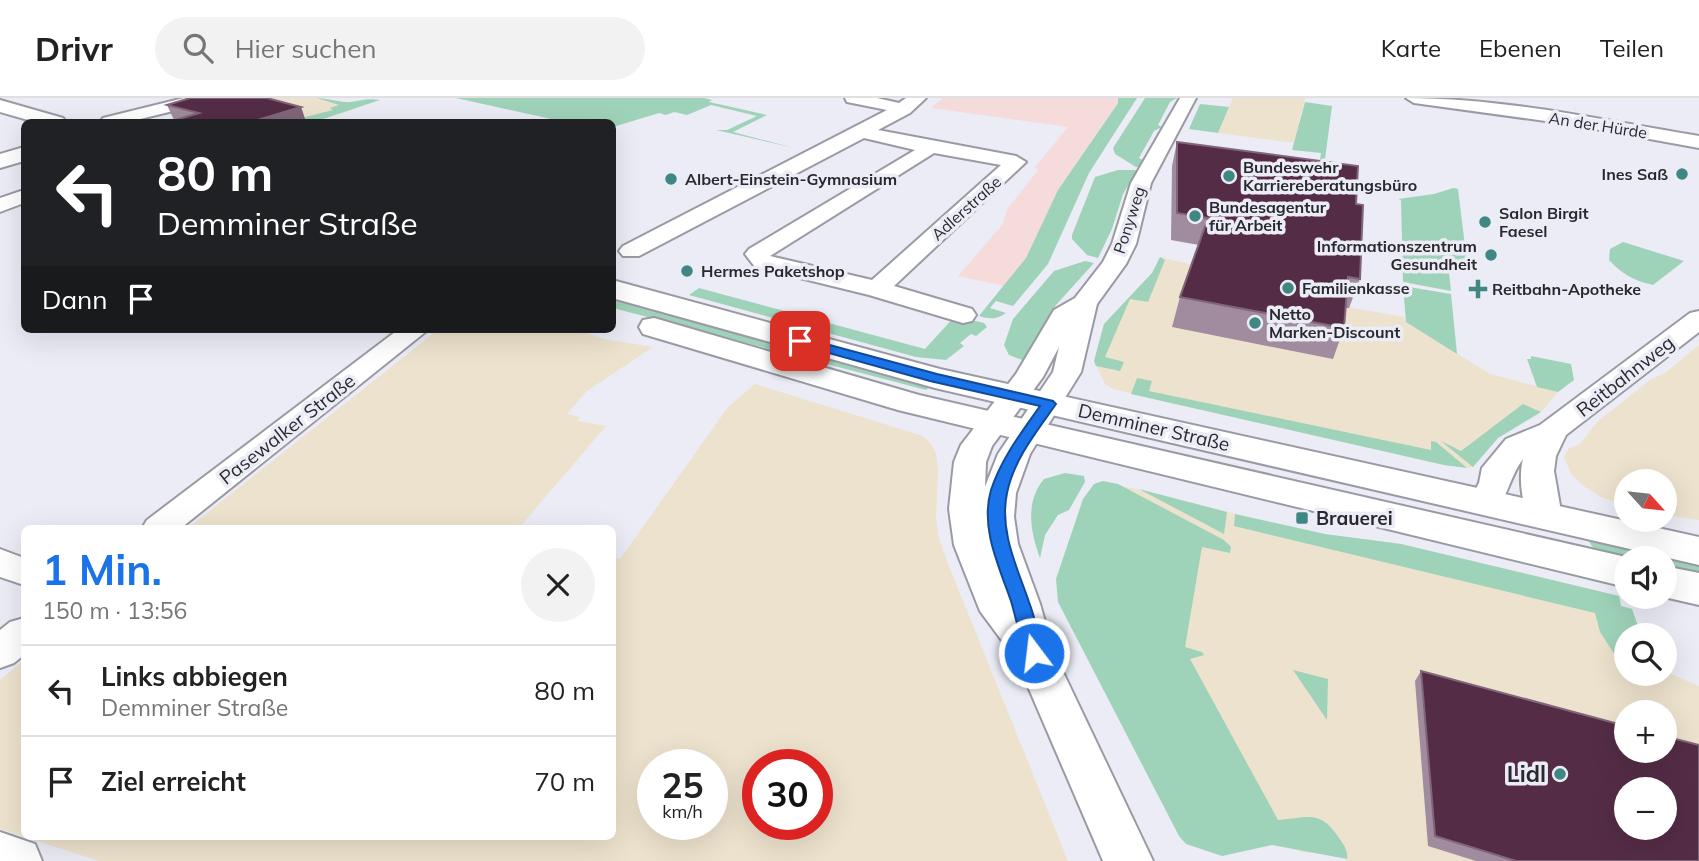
<!DOCTYPE html>
<html lang="de">
<head>
<meta charset="utf-8">
<style>
	:root { --surface:#fff; --page:#f2f2f2; --text:#222; --muted:#767676; --line:#e0e0e0; --accent:#1a73e8 }
	body { margin:0; font-family:Mulish,sans-serif; background:var(--page); color:var(--text); height:100vh; display:flex; flex-direction:column; font-size:26px; white-space:nowrap }
	* { box-sizing:border-box; margin:0 }
	p { font-size:23px; color:var(--muted) }
	.icon { flex:none; width:38px; height:38px; fill:none; stroke:currentColor; stroke-width:2; stroke-linecap:round; stroke-linejoin:round }
	.map { position:relative; flex:1; overflow:hidden }
	.details { position:absolute; left:21px; top:427px; width:595px; height:315px; display:flex; flex-direction:column; background:var(--surface); border-radius:10px; box-shadow:0 7px 28px #0002 }
	.details>* { flex:none }
	.guide { position:absolute; left:21px; top:21px; width:595px; height:214px; border-radius:10px; box-shadow:0 7px 28px #0002; background:#202124; color:#fff; overflow:hidden }
	.needle { width:46px; rotate:117deg }
	.buttons { position:absolute; left:1614px; top:371px; display:grid; gap:14px }
	.buttons a { display:grid; place-items:center; width:63px; height:63px; border-radius:50%; background:var(--surface); box-shadow:0 7px 28px #0002; font-size:35px }
	.speed { position:absolute; left:637px; top:651px; display:flex; gap:14px; font-size:35px; font-weight:700; text-align:center }
	.speed>* { display:grid; place-content:center; width:91px; height:91px; border-radius:50%; background:var(--surface); box-shadow:0 7px 28px #0002; line-height:1 }
	.speed small { font-size:18px; font-weight:400 }
	.speed .limit { border:10px solid #d22; background:#fff; color:#111 }
	.pin { position:absolute; display:grid; place-items:center; width:60px; height:60px; color:#fff; margin:-30px; border-radius:14px; box-shadow:0 4px 10px #0006 }
	.me { position:absolute; width:77px; margin:-38px; rotate:345deg; stroke-linejoin:round; filter:drop-shadow(0 0 5px #0008) }
	.turn { display:flex; align-items:center; gap:24px; height:147px; padding:0 21px; font-size:32px }
	.turn .icon { width:91px; height:91px; stroke-width:2.5 }
	.turn b { display:block; font-size:49px; line-height:60px }
	.then { display:flex; align-items:center; height:66px; padding:0 21px; background:#0003; gap:14px; font-size:26px }
	.round { display:grid; place-items:center; flex:none; width:74px; height:74px; border-radius:37px; background:var(--page) }
	.summary { display:flex; align-items:center; justify-content:space-between; height:119px; padding:0 21px }
	h1 { font-size:42px; font-weight:700; line-height:52px; color:var(--accent) }
	ul { padding:0; list-style:none }
	li { display:flex; align-items:center; gap:21px; height:91px; padding:0 21px; border-top:2px solid var(--line) }
	li div { flex:1 }
	li b { display:block; font-size:26px }
	li em { font-style:normal }
	header { display:flex; align-items:center; gap:42px; box-sizing:border-box; height:98px; padding:0 35px; background:var(--surface); border-bottom:2px solid var(--line) }
	header strong { font-size:33px }
	nav { display:flex; gap:38px; margin-inline-start:auto; font-size:24px }
	.search { width:490px; height:63px; background:var(--page); display:flex; align-items:center; gap:18px; box-sizing:border-box; padding:0 24px; border-radius:38px; color:var(--muted); font-size:26px }
	.map>svg:first-child { display:block }
	.commercial { fill:#ede2cd; fill-rule:evenodd }
	.industrial { fill:#f6dbdb }
	.green { fill:#9fd3b9 }
	.lines { fill:none; stroke-linecap:round; stroke-linejoin:round }
	.street-casing { stroke:#9a9aa4; stroke-width:4 }
	.secondary-casing { stroke:#9a9aa4; stroke-width:4 }
	.street { fill:#fff; fill-rule:evenodd }
	.secondary { fill:#fff; fill-rule:evenodd }
	.wall { fill:#a08c9e }
	.shaded-wall { fill:#81667b }
	.building { fill:#542c46; stroke:#81667b; stroke-width:2; fill-rule:evenodd }
	.route { fill:#1a73e8; stroke:#114b97; stroke-width:2 }
	.poi-dot { fill:#408783; stroke:#ebecf6; stroke-width:2.5 }
	.labels { text-anchor:middle; stroke-width:7; stroke-linejoin:round; paint-order:stroke }
	.far-street-label { font-size:16px; fill:#29292d; stroke:#ebecf6 }
	.far-poi-label { font-size:16px; font-weight:bold; fill:#29292d; stroke:#ebecf6; text-anchor:start }
	.street-label { font-size:19px; fill:#29292d; stroke:#ebecf6 }
	.poi-label { font-size:19px; font-weight:bold; fill:#29292d; stroke:#ebecf6; text-anchor:start }
	.near-poi-label { font-size:23px; font-weight:bold; fill:#29292d; stroke:#ebecf6; text-anchor:end }
</style>
</head>
<body>
<header>
<strong>Drivr</strong>
<div class="search"><svg class="icon" aria-label="search" viewBox="0 0 24 24"><circle cx="10" cy="10" r="6"/><path d="M15 15l6 6"/></svg>Hier suchen</div>
<nav><a>Karte</a><a>Ebenen</a><a>Teilen</a></nav>
</header>
<div class="map">
<svg width="1699" height="763" viewBox="0 0 1699 763">
	<rect width="100%" height="100%" fill="#ebecf6"/>
	<!-- commercial -->
	<path class="commercial" d="M247 0H319L355 11 314 24H158Z
		M1233 0H1305L1294 45 1218 35Z
		M1160 159 1194 167 1190 181 1404 219 1406 224 1490 276 1558 294 1541 314 1498 340 1473 369 1467 370 1444 367 1113 291 1105 286 1094 263 1104 226 1152 175Z
		M439 231H574L604 241 653 249 587 293 567 316 580 319 577 323 606 328 519 430H188Z
		M1699 247V422L1664 417V383H1626V408L1601 399 1585 389 1571 376 1564 359 1569 350 1580 346 1597 324 1650 282 1666 274Z
		M755 286 920 337 929 343 936 355 938 373 936 418 938 438 947 463 1068 763H99L0 731V582L24 562V738H612L613 460 620 461 728 309ZM653 667H712V726H653ZM758 667H817V726H758Z
		M1103 383 1252 420 1325 436 1401 446 1619 498 1621 508 1632 511 1641 537H1626V576H1664V573L1699 588V763H1346V761L1331 756 1301 754 1290 749 1094 386ZM1626 614H1664V653H1626ZM1626 691H1664V730H1626Z"/>
	<!-- industrial -->
	<path class="industrial" d="M943 0H1118V4L1058 92 1026 160 1004 188 958 178 1002 127 1008 110 1039 71 1034 70 1068 29 931 10Z"/>
	<!-- green -->
	<path class="green" d="M317 0C327 0 342 5 351 4 362 2 368 0 380 2L314 24 290 23 333 12 330 10 339 7Z
		M456 0H704L712 2 709 4 767 17 733 34 794 50 716 32H727L757 18 711 7 687 17 674 14 666 17 659 15 613 29 612 24H565Z
		M1118 0H1137L1089 75 1048 166 1013 208 996 203 990 210 1006 215C996 222 990 221 979 218L1026 160 1058 92 1118 5Z
		M1145 0H1177L1170 4 1158 27 1162 29 1154 33 1139 60 1143 62 1139 69H1136L1115 56 1113 50Z
		M1305 4 1332 8 1323 76H1318L1321 55 1292 52Z
		M1200 6 1229 9 1218 35 1189 31Z
		M1118 72H1138L1123 96 1112 131 1098 160 1087 157 1072 141V137L1095 79Z
		M1453 90 1458 91 1467 164 1448 165 1451 193 1403 184 1401 102 1398 101 1434 96Z
		M1623 144 1684 163 1653 187C1634 183 1622 176 1609 162L1610 151Z
		M1160 159 1165 162 1148 204 1130 201 1105 259 1124 264 1120 273 1096 268 1094 263 1104 226 1152 175Z
		M1085 163 1094 165 1056 207 1025 263 1009 257 1004 247 1013 221 1054 173Z
		M1403 188 1451 196 1457 256 1406 224Z
		M699 190 925 251 955 218 984 225 987 229 976 238 971 236 960 245 964 248 946 262 916 259 689 197Z
		M612 202 901 280 931 287 926 292 613 210Z
		M1531 258 1571 266 1574 282 1558 294 1537 289 1527 261H1531Z
		M1137 280 1152 283 1149 293 1431 352V343L1436 344 1467 370 1444 367 1131 296Z
		M1523 306 1541 314 1498 340 1473 369 1441 343 1461 353Z
		M1065 375 1084 378 1085 384 1069 412 1058 417 1045 437 1040 460C1030 433 1025 404 1044 381Z
		M1103 383 1118 386 1224 442 1231 449 1230 455 1202 449 1185 549 1202 554 1204 557 1190 561 1278 722C1308 720 1320 711 1339 740 1344 747 1348 752 1347 761L1272 747 1222 758 1186 746 1179 738 1058 504 1056 481 1083 401 1094 386Z
		M1139 391 1227 414 1224 436Z
		M1235 416 1325 436 1401 446 1619 498 1621 508 1632 511 1641 537H1626V574L1600 534 1595 515 1234 428Z
		M1594 441 1699 466V479L1664 470V460C1643 460 1599 467 1589 443Z
		M1293 572 1328 581 1327 622Z"/>
	<g class="lines">
		<defs>
			<path id="street" d="M184 0H212L210 4 128 24H100L103 20Z
				M845 0H877L899 5 906 0H926L910 15 878 32 1016 58 1026 64 894 188 972 211 976 217 972 223 963 225 869 197 755 169 745 156 749 151 915 52 864 40 639 158H623L619 153 623 148 887 12 847 4ZM934 55 1001 67 872 182 770 158Z
				M1180 0H1196L1151 85 1136 146 1126 166 1097 206 1081 274 1030 356 1016 395 1014 419 1018 446 1040 506 1054 555 1153 763H1103L1017 563 980 513 954 447 949 411 954 364 961 347 1016 276 1054 212 1075 200 1103 164 1112 146 1131 85ZM1059 249 1053 274 998 356 985 389 986 364 992 348 1043 279Z
				M1406 0C1504 0 1602 22 1699 38V50L1567 26 1414 5Z
				M24 92V105L0 114V100Z
				M1699 213V234L1566 337 1556 358 1554 373 1562 419 1557 427 1545 431 1533 427C1522 410 1518 381 1523 361 1512 375 1508 395 1497 413L1485 416 1473 413 1468 405 1479 385 1482 370 1506 341 1540 327 1690 215Z
				M399 231H429L181 430H142L147 422Z
				M0 451 24 460V487L0 479Z
				M24 520V557L14 565 0 570V532L10 524Z
				M0 734 35 746 42 763H0Z"/>
			<path id="secondary" d="M0 2 63 20 66 24H35L0 14Z
				M24 49V63L0 70V56Z
				M612 182 940 271 1699 439V467L935 290 612 200Z
				M654 220 919 297 1626 459 1631 460H1626V489L898 312 643 236 639 229 643 222Z
				M1664 468 1699 475V507L1664 499Z"/>
		</defs>
		<!-- street casing -->
		<use href="#street" class="street-casing"/>
		<!-- secondary casing -->
		<use href="#secondary" class="secondary-casing"/>
		<!-- street -->
		<use href="#street" class="street"/>
		<!-- secondary -->
		<use href="#secondary" class="secondary"/>
	</g>
	<!-- wall -->
	<path class="wall" d="M167 7 301 9 306 24H173L172 23 174 22Z
		M1177 44 1356 106 1360 181 1349 210H1346L1344 230 1333 261 1172 229 1180 199 1199 147 1171 142 1172 68Z
		M1421 573 1699 763H1476L1428 748 1415 583Z"/>
	<!-- shaded-wall -->
	<path class="shaded-wall" d="M301 9 306 24H251Z"/>
	<!-- building -->
	<path class="building" d="M190 0H267L301 9 251 24H178L172 23 199 15 167 7Z
		M1177 44 1358 68 1356 106 1363 107 1360 181 1348 179 1344 230 1180 199 1208 120 1177 115Z
		M1421 573 1626 628V653H1664V638L1699 647V763H1516L1435 738ZM1626 691H1664V730H1626Z"/>
	<!-- route -->
	<path class="route" d="M800 239 937 276 1053 303 1056 306C1037 333 1014 361 1007 395 999 433 1017 469 1029 504 1035 520 1039 538 1044 555L1041 561 1034 563 1027 561 1024 555C1020 538 1016 520 1011 503 999 468 980 430 991 392 1001 361 1021 335 1040 308L930 283 796 246 794 243Z"/>
	<!-- markers -->
	<g class="poi-dot">
		<circle cx="1682" cy="76" r="7"/>
		<circle cx="1229" cy="78" r="7"/>
		<circle cx="671" cy="81" r="7"/>
		<circle cx="1195" cy="118" r="7"/>
		<circle cx="1485" cy="124" r="7"/>
		<circle cx="1491" cy="157" r="7"/>
		<circle cx="687" cy="173" r="7"/>
		<circle cx="1288" cy="190" r="7"/>
		<path d="M1474.5 180.5h7v7h7v7h-7v7h-7v-7h-7v-7h7z"/>
		<circle cx="1255" cy="225" r="7"/>
		<rect x="1295" y="413" width="14" height="14" rx="3.5"/>
		<circle cx="1560" cy="676" r="7"/>
	</g>
	<g class="labels">
		<!-- far-street labels -->
		<g class="far-street-label">
			<text transform="translate(1598 27) rotate(9)" y="6">An der Hürde</text>
			<text transform="translate(966 110) rotate(-42)" y="6">Adlerstraße</text>
			<text transform="translate(1129 122) rotate(-72)" y="6">Ponyweg</text>
		</g>
		<!-- far-poi labels -->
		<g class="far-poi-label">
			<text x="1243" y="75">Bundeswehr<tspan x="1243" dy="18">Karriereberatungsbüro</tspan></text>
			<text x="1668" y="82" text-anchor="end">Ines Saß</text>
			<text x="685" y="87">Albert-Einstein-Gymnasium</text>
			<text x="1209" y="115">Bundesagentur<tspan x="1209" dy="18">für Arbeit</tspan></text>
			<text x="1499" y="121">Salon Birgit<tspan x="1499" dy="18">Faesel</tspan></text>
			<text x="1477" y="154" text-anchor="end">Informationszentrum<tspan x="1477" dy="18">Gesundheit</tspan></text>
			<text x="701" y="179">Hermes Paketshop</text>
			<text x="1302" y="196">Familienkasse</text>
			<text x="1492" y="197">Reitbahn-Apotheke</text>
			<text x="1269" y="222">Netto<tspan x="1269" dy="18">Marken-Discount</tspan></text>
		</g>
		<!-- street labels -->
		<g class="street-label">
			<text transform="translate(1625 278) rotate(-38)" y="7">Reitbahnweg</text>
			<text transform="translate(1154 329) rotate(13)" y="7">Demminer Straße</text>
			<text transform="translate(287 331) rotate(-38)" y="7">Pasewalker Straße</text>
		</g>
		<!-- poi labels -->
		<g class="poi-label">
			<text x="1316" y="427">Brauerei</text>
		</g>
		<!-- near-poi labels -->
		<g class="near-poi-label">
			<text x="1546" y="684">Lidl</text>
		</g>
	</g>
</svg>
<div class="buttons">
<a><svg class="needle" viewBox="-14 -14 28 28"><path d="M0-13l5 13h-10z" fill="#e53935"/><path d="M0 13l5-13h-10z" fill="#767676"/></svg></a>
<a><svg class="icon" aria-label="sound" viewBox="0 0 24 24"><path d="M4 9h4l5-4v14l-5-4H4zM17 9q2 3 0 6"/></svg></a>
<a><svg class="icon" aria-label="search" viewBox="0 0 24 24"><circle cx="10" cy="10" r="6"/><path d="M15 15l6 6"/></svg></a>
<a>+</a>
<a>−</a>
</div>
<div class="speed"><div>25<small>km/h</small></div><div class="limit">30</div></div>
<div class="pin" style="left:800px;top:243px;background:#d93025"><svg class="icon" aria-label="arrive" viewBox="0 0 24 24"><path d="M6 21V4h12l-3 4 3 4H6"/></svg></div>
<svg class="me" style="left:1034px;top:555px" viewBox="-20 -20 40 40"><circle r="17" fill="#1a73e8" stroke="#fff" stroke-width="3"/><path d="M0-11L8 9 0 5-8 9z" fill="#fff"/></svg>
<div class="guide">
<div class="turn"><svg class="icon" aria-label="left" viewBox="0 0 24 24"><path d="M17 20v-9H6M10 6l-5 5 5 5"/></svg><div><b>80 m</b>Demminer Straße</div></div>
<div class="then">Dann<svg class="icon" aria-label="arrive" viewBox="0 0 24 24"><path d="M6 21V4h12l-3 4 3 4H6"/></svg></div>
</div>
<section class="details">
<div class="summary"><div><h1>1 Min.</h1><p>150 m · 13:56</p></div><a class="round"><svg class="icon" aria-label="close" viewBox="0 0 24 24"><path d="M6 6l12 12M18 6L6 18"/></svg></a></div>
<ul>
<li><svg class="icon" aria-label="left" viewBox="0 0 24 24"><path d="M17 20v-9H6M10 6l-5 5 5 5"/></svg><div><b>Links abbiegen</b><p>Demminer Straße</p></div><em>80 m</em></li>
<li><svg class="icon" aria-label="arrive" viewBox="0 0 24 24"><path d="M6 21V4h12l-3 4 3 4H6"/></svg><div><b>Ziel erreicht</b></div><em>70 m</em></li>
</ul>
</section>
</div>
</body>
</html>
